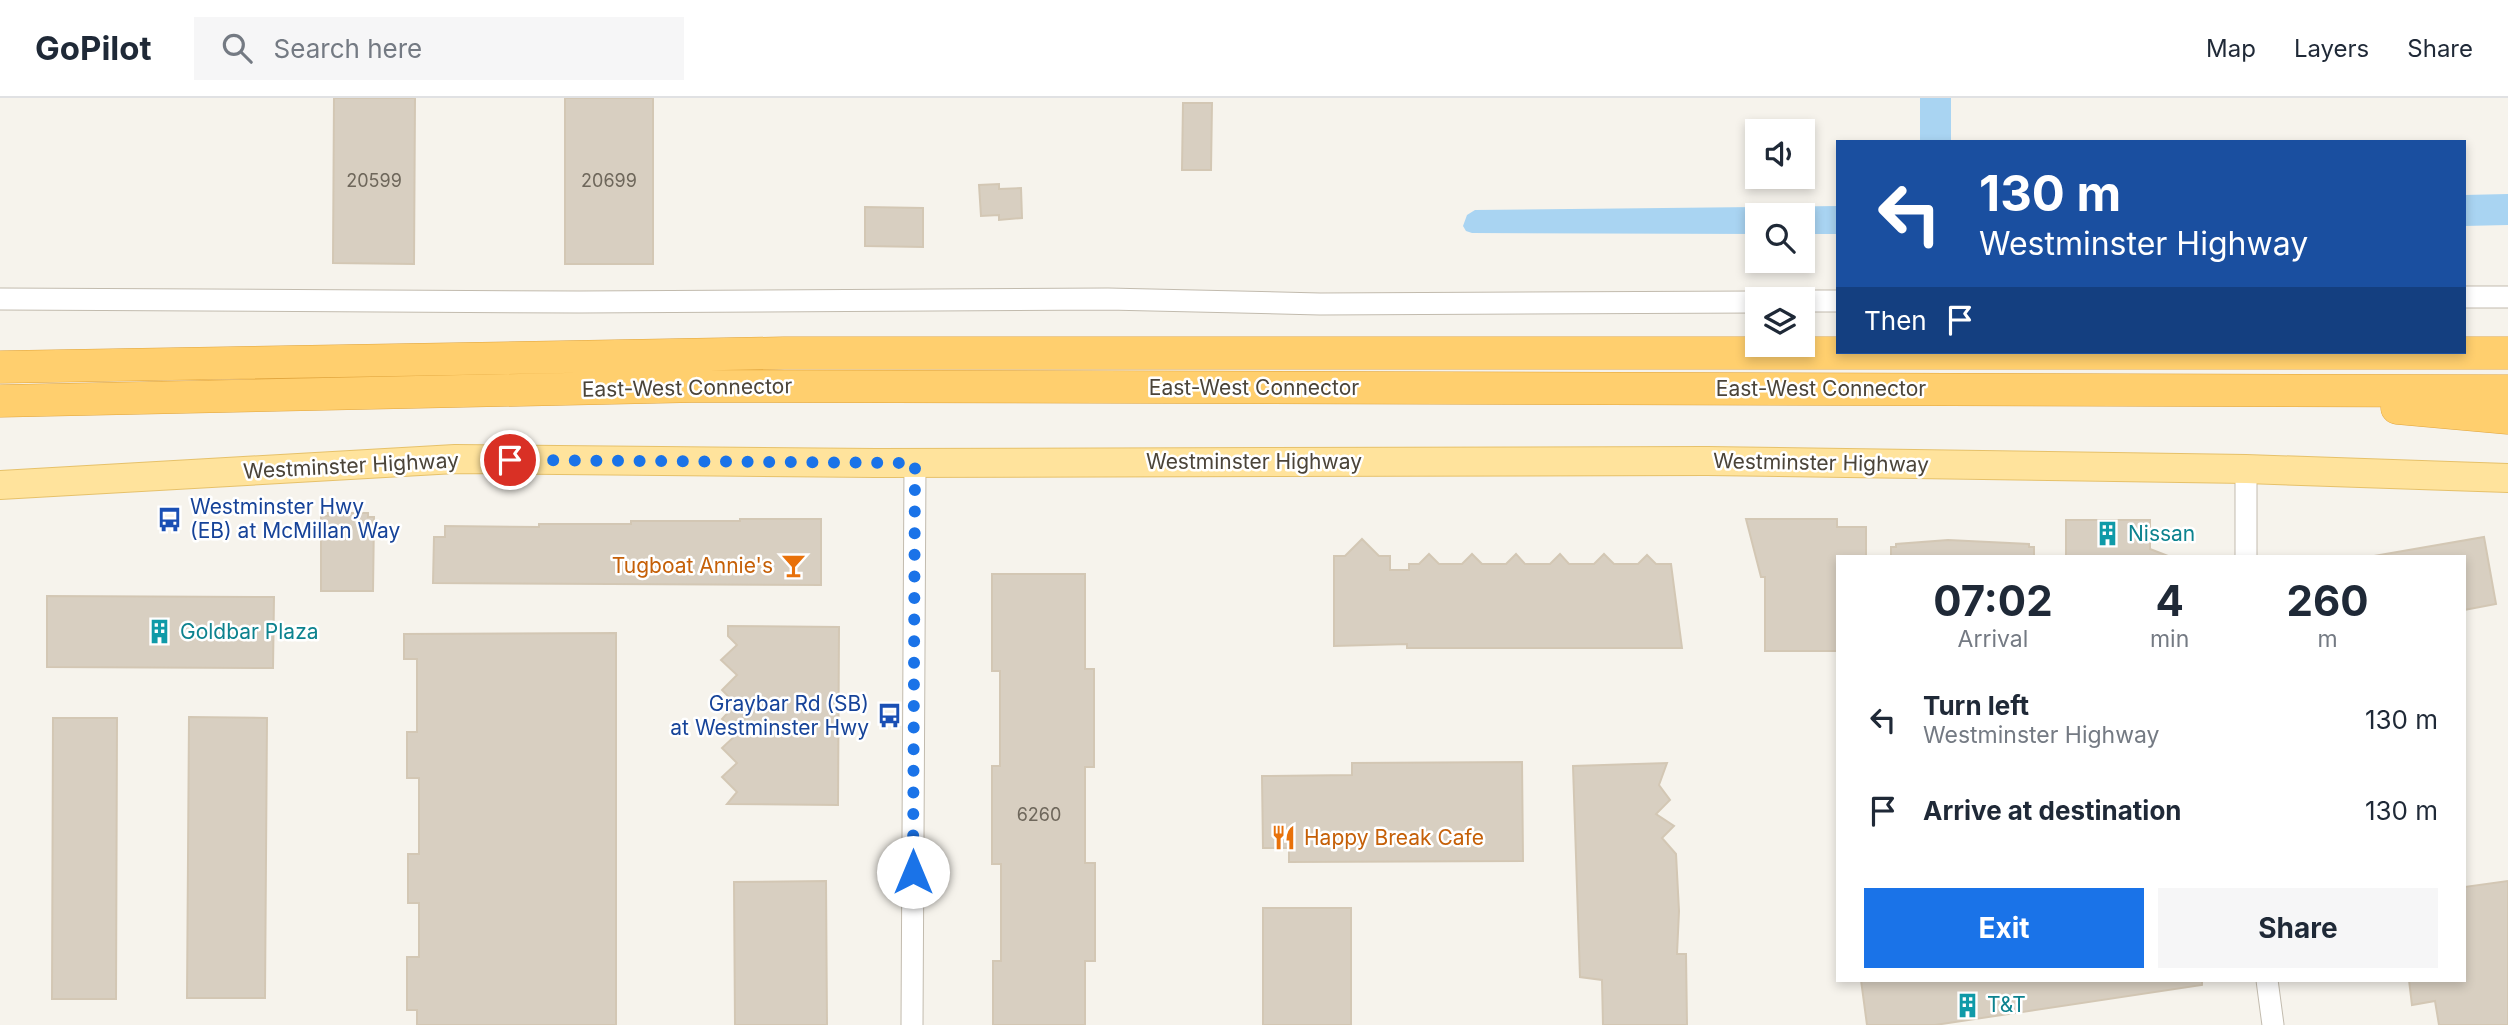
<!DOCTYPE html>
<html lang="en">
<head>
<meta charset="utf-8">
<style>
	:root { --surface:#fff; --page:#f6f6f7; --text:#1f2937; --muted:#747a83; --line:#e0e1e3; --accent:#1a73e8 }
	body { margin:0; font-family:Inter,sans-serif; background:var(--page); color:var(--text); height:100vh; display:flex; flex-direction:column; font-size:26px; white-space:nowrap }
	* { box-sizing:border-box; margin:0 }
	p { font-size:23px; color:var(--muted) }
	.icon { flex:none; width:38px; height:38px; fill:none; stroke:currentColor; stroke-width:2; stroke-linecap:round; stroke-linejoin:round }
	.map { position:relative; flex:1; overflow:hidden }
	.details { position:absolute; left:1836px; top:457px; width:630px; height:427px; display:flex; flex-direction:column; background:var(--surface); border-radius:0px; box-shadow:0 4px 10px #0003 }
	.details>* { flex:none }
	.top-card { position:absolute; left:1836px; top:42px; width:630px; height:214px; border-radius:0px; box-shadow:0 4px 10px #0003; background:#1a4fa0; color:#fff; overflow:hidden }
	.controls { position:absolute; left:1745px; top:21px; display:grid; gap:14px }
	.controls a { display:grid; place-items:center; width:70px; height:70px; border-radius:0px; background:var(--surface); box-shadow:0 4px 10px #0003; font-size:35px }
	.pin { position:absolute; display:grid; place-items:center; width:60px; height:60px; color:#fff; margin:-30px; border:4px solid #fff; border-radius:50%; box-shadow:0 2px 7px #0007 }
	.me { position:absolute; width:77px; margin:-38px; rotate:0deg; stroke-linejoin:round; filter:drop-shadow(0 0 5px #0008) }
	.turn { display:flex; align-items:center; gap:24px; height:147px; padding:0 28px; font-size:32px }
	.turn .icon { width:91px; height:91px; stroke-width:2.5 }
	.turn b { display:block; font-size:49px; line-height:60px }
	.then { display:flex; align-items:center; height:66px; padding:0 28px; background:#0003; gap:14px; font-size:26px }
	.eta { display:flex; justify-content:space-evenly; align-items:center; height:119px; text-align:center }
	.eta b { font-size:42px; font-weight:700; line-height:49px }
	.button { display:flex; gap:14px; margin-top:auto; padding:14px 28px }
	.button a { flex:1; height:80px; border-radius:0px; background:var(--accent); color:#fff; font-size:28px; font-weight:700; line-height:80px; text-align:center }
	.button a+a { background:var(--page); color:var(--text) }
	ul { padding:0; list-style:none }
	li { display:flex; align-items:center; gap:21px; height:91px; padding:0 28px }
	li div { flex:1 }
	li b { display:block; font-size:26px }
	li em { font-style:normal }
	header { display:flex; align-items:center; gap:42px; box-sizing:border-box; height:98px; padding:0 35px; background:var(--surface); border-bottom:2px solid var(--line) }
	header strong { font-size:33px }
	nav { display:flex; gap:38px; margin-inline-start:auto; font-size:24px }
	.search { width:490px; height:63px; background:var(--page); display:flex; align-items:center; gap:18px; box-sizing:border-box; padding:0 24px; border-radius:0px; color:var(--muted); font-size:26px }
	.map>svg:first-child { display:block }
	.water { fill:#a9d4f2 }
	.building { fill:#d8cfc1; stroke:#d3c7b4; stroke-width:2 }
	.lines { fill:none; stroke-linecap:round; stroke-linejoin:round }
	.minor-casing { stroke:#c2bbae; stroke-width:23 }
	.major-casing { stroke:#e6c16a; stroke-width:30 }
	.highway-casing { stroke:#e0a43c; stroke-width:33 }
	.minor { stroke:#fff; stroke-width:21 }
	.major { stroke:#ffe39c; stroke-width:28 }
	.highway { stroke:#ffcf6e; stroke-width:32 }
	.route { stroke:#1a73e8; stroke-width:12; stroke-dasharray:0 21.6 }
	.labels { text-anchor:middle; stroke-width:5; stroke-linejoin:round; paint-order:stroke }
	.number-label { font-size:18px; fill:#6e675b }
	.street-label { font-size:21px; fill:#4b4439; stroke:#fff }
	.transit-label { font-size:21px; fill:#164399; stroke:#fff; text-anchor:start }
	.culture-label { font-size:21px; fill:#0d838f; stroke:#fff; text-anchor:start }
	.food-label { font-size:21px; fill:#c56008; stroke:#fff; text-anchor:end }
</style>
</head>
<body>
<header>
<strong>GoPilot</strong>
<div class="search"><svg class="icon" aria-label="search" viewBox="0 0 24 24"><circle cx="10" cy="10" r="6"/><path d="M15 15l6 6"/></svg>Search here</div>
<nav><a>Map</a><a>Layers</a><a>Share</a></nav>
</header>
<div class="map">
<svg width="2508" height="927" viewBox="0 0 2508 927">
	<rect width="100%" height="100%" fill="#f6f3ec"/>
	<!-- water -->
	<path class="water" d="M1920 0H1951V44H1920Z
		M2508 96V127L2464 128V97Z
		M1838 108 1837 136H1803L1802 117H1757V136L1472 135 1466 133 1463 128 1467 117 1475 112Z"/>
	<!-- building -->
	<path class="building" d="M334 0H415L414 166 333 165Z
		M565 0H653V166H565Z
		M1183 5H1212L1211 72H1182Z
		M999 86V91L1021 90 1022 120 999 122V117L981 118 979 87Z
		M865 109 923 110V149L865 148Z
		M328 415H368V419H374L373 493H321V418H328Z
		M740 421H821V487L433 485 434 439H445V428L539 429V426H631V423H740Z
		M1746 421H1837V429H1866V458H1838V553H1765V479H1761Z
		M2066 422H2150V451L2168 458H2066Z
		M2484 439 2496 506 2464 512V458H2374Z
		M1362 441 1379 458H1390V472H1409V466H1419L1429 456 1439 466H1462L1472 456 1482 466H1506L1516 456 1525 466H1550L1560 456 1569 466H1594L1604 456 1614 466H1638L1647 457 1656 466H1671L1682 550H1407V546L1334 548V458H1345Z
		M1948 442 2029 446V449H2034V458H1891V449H1896V446Z
		M992 476H1085V571H1094V669H1085V765H1095V863H1085V927H993V863H1001V766H992V668H1000V573H992Z
		M47 498 274 499 273 570 47 569Z
		M728 528 839 529 838 707 727 706 737 694 722 679 737 665 722 650 737 636 722 621 736 606 722 592 737 577 721 562 737 547 728 538Z
		M616 535V927H417V912H407V859H419V805H408V756H419V680H407V634H417V561H404V536Z
		M189 619 267 620 265 900H187Z
		M53 620H117L116 901H52Z
		M1522 664 1523 763 1289 764V750H1263L1262 678 1352 677V665Z
		M1667 665 1659 687 1670 702 1656 716 1674 728 1662 740 1676 756 1679 813 1677 856H1686L1687 927H1603L1602 882 1580 879 1573 668Z
		M826 783 827 927H735L734 784Z
		M2508 783V927H2439L2435 903 2412 907 2409 882H2464V789Z
		M1263 810H1351V927H1263Z
		M1861 882H2202V887L1935 927H1867Z"/>
	<g class="lines">
		<defs>
			<path id="minor" d="M2464 199H2508
				M0 201 579 204 1108 201 1320 206 1757 204
				M1802 203H1838
				M2246 458V371
				M2267 882 2273 927
				M912 927 915 365"/>
			<path id="major" d="M0 387 455 361 876 365 1707 363 2246 371 2508 380"/>
			<path id="highway" d="M0 269 784 255H2508
				M0 303 703 288 2508 293
				M2397 310 2508 320"/>
		</defs>
		<!-- minor casing -->
		<use href="#minor" class="minor-casing"/>
		<!-- major casing -->
		<use href="#major" class="major-casing"/>
		<!-- highway casing -->
		<use href="#highway" class="highway-casing"/>
		<!-- minor -->
		<use href="#minor" class="minor"/>
		<!-- major -->
		<use href="#major" class="major"/>
		<!-- highway -->
		<use href="#highway" class="highway"/>
	</g>
	<g class="lines">
		<!-- route -->
		<path class="route" d="M510 362 915 365 913 774"/>
	</g>
	<!-- icons -->
	<defs>
		<symbol id="bus-bare" viewBox="-9 -9 18 18"><path d="M-5-6H5V4H4V6H2V4H-2V6H-4V4H-5ZM-3.5-4V0h7V-4ZM-3.5 1.2v1.5H-2V1.2ZM2 1.2v1.5H3.5V1.2Z" fill="#1a4fb4" stroke="#fff" stroke-width="2.5" paint-order="stroke"/></symbol>
		<symbol id="building-bare" viewBox="-9 -9 18 18"><path d="M-4-6H4V6H1V3H-1V6H-4ZM-2.5-4.3h1.7v1.8h-1.7ZM.8-4.3h1.7v1.8H.8ZM-2.5-1h1.7V.8h-1.7ZM.8-1h1.7V.8H.8Z" fill="#0f9aa8" stroke="#fff" stroke-width="2.5" paint-order="stroke"/></symbol>
		<symbol id="bar-bare" viewBox="-9 -9 18 18"><path d="M-6-5H6L.8 .8V4.5H3.5V6h-7V4.5H-.8V.8Z" fill="#e8710a" stroke="#fff" stroke-width="2.5" paint-order="stroke"/></symbol>
		<symbol id="restaurant-bare" viewBox="-9 -9 18 18"><path d="M-5-6h1v4h1v-4h1v4h1v-4h1v5L-1.5 .5V6h-2V.5L-5-1ZM5-6V6H3V1.5H1.5Q1.5-4 5-6Z" fill="#e8710a" stroke="#fff" stroke-width="2.5" paint-order="stroke"/></symbol>
	</defs>
	<g fill-rule="evenodd">
		<use href="#bus-bare" x="152" y="404" width="35" height="35"/>
		<use href="#building-bare" x="2090" y="418" width="35" height="35"/>
		<use href="#bar-bare" x="776" y="450" width="35" height="35"/>
		<use href="#building-bare" x="142" y="516" width="35" height="35"/>
		<use href="#bus-bare" x="872" y="600" width="35" height="35"/>
		<use href="#restaurant-bare" x="1266" y="722" width="35" height="35"/>
		<use href="#building-bare" x="1950" y="890" width="35" height="35"/>
	</g>
	<g class="labels">
		<!-- number labels -->
		<g class="number-label">
			<text x="374" y="89">20599</text>
			<text x="609" y="89">20699</text>
			<text x="1039" y="723">6260</text>
		</g>
		<!-- street labels -->
		<g class="street-label">
			<text transform="translate(687 290) rotate(-1)" y="7">East-West Connector</text>
			<text x="1254" y="297">East-West Connector</text>
			<text x="1821" y="298">East-West Connector</text>
			<text x="1254" y="371">Westminster Highway</text>
			<text transform="translate(1821 365) rotate(1)" y="7">Westminster Highway</text>
			<text transform="translate(351 368) rotate(-3)" y="7">Westminster Highway</text>
		</g>
		<!-- transit labels -->
		<g class="transit-label">
			<text x="190" y="416">Westminster Hwy<tspan x="190" dy="24">(EB) at McMillan Way</tspan></text>
			<text x="869" y="613" text-anchor="end">Graybar Rd (SB)<tspan x="869" dy="24">at Westminster Hwy</tspan></text>
		</g>
		<!-- culture labels -->
		<g class="culture-label">
			<text x="2128" y="443">Nissan</text>
			<text x="180" y="541">Goldbar Plaza</text>
			<text x="1987" y="914">T&amp;T</text>
		</g>
		<!-- food labels -->
		<g class="food-label">
			<text x="773" y="475">Tugboat Annie's</text>
			<text x="1304" y="747" text-anchor="start">Happy Break Cafe</text>
		</g>
	</g>
</svg>
<div class="controls">
<a><svg class="icon" aria-label="sound" viewBox="0 0 24 24"><path d="M4 9h4l5-4v14l-5-4H4zM17 9q2 3 0 6"/></svg></a>
<a><svg class="icon" aria-label="search" viewBox="0 0 24 24"><circle cx="10" cy="10" r="6"/><path d="M15 15l6 6"/></svg></a>
<a><svg class="icon" aria-label="layers" viewBox="0 0 24 24"><path d="M12 4l9 5-9 5-9-5zM3 14l9 5 9-5"/></svg></a>
</div>
<div class="pin" style="left:510px;top:362px;background:#d93025"><svg class="icon" aria-label="arrive" viewBox="0 0 24 24"><path d="M6 21V4h12l-3 4 3 4H6"/></svg></div>
<svg class="me" style="left:913px;top:774px" viewBox="-20 -20 40 40"><circle r="19" fill="#fff"/><path d="M0-13L10 11 0 6-10 11z" fill="#1a73e8"/></svg>
<div class="top-card">
<div class="turn"><svg class="icon" aria-label="left" viewBox="0 0 24 24"><path d="M17 20v-9H6M10 6l-5 5 5 5"/></svg><div><b>130 m</b>Westminster Highway</div></div>
<div class="then">Then<svg class="icon" aria-label="arrive" viewBox="0 0 24 24"><path d="M6 21V4h12l-3 4 3 4H6"/></svg></div>
</div>
<section class="details">
<div class="eta">
<div><b>07:02</b><p>Arrival</p></div>
<div><b>4</b><p>min</p></div>
<div><b>260</b><p>m</p></div>
</div>
<ul>
<li><svg class="icon" aria-label="left" viewBox="0 0 24 24"><path d="M17 20v-9H6M10 6l-5 5 5 5"/></svg><div><b>Turn left</b><p>Westminster Highway</p></div><em>130 m</em></li>
<li><svg class="icon" aria-label="arrive" viewBox="0 0 24 24"><path d="M6 21V4h12l-3 4 3 4H6"/></svg><div><b>Arrive at destination</b></div><em>130 m</em></li>
</ul>
<div class="button"><a>Exit</a><a>Share</a></div>
</section>
</div>
</body>
</html>
